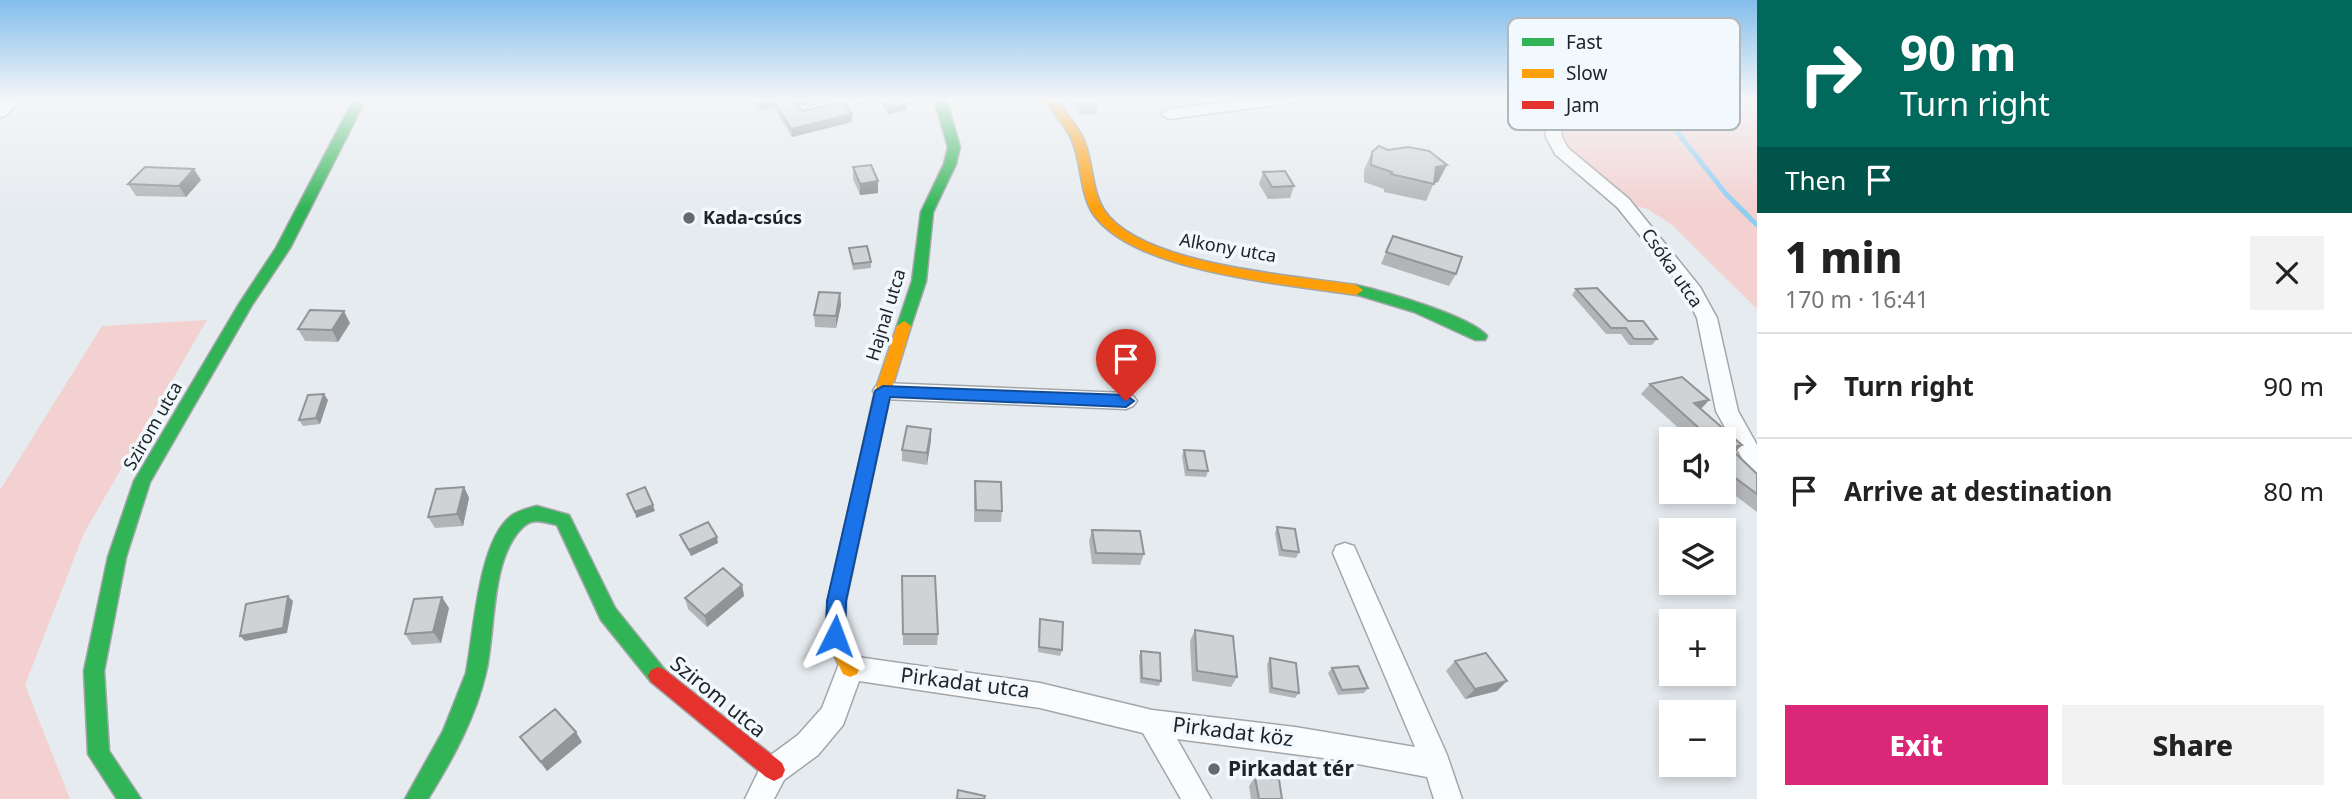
<!DOCTYPE html>
<html lang="en">
<head>
<meta charset="utf-8">
<style>
	:root { --surface:#fff; --page:#f2f2f2; --text:#222; --muted:#767676; --line:#e0e0e0; --accent:#db2777 }
	body { margin:0; font-family:"Noto Sans",sans-serif; background:var(--page); color:var(--text); height:100vh; display:flex; flex-direction:column; font-size:26px; white-space:nowrap }
	* { box-sizing:border-box; margin:0 }
	p { font-size:23px; color:var(--muted) }
	.icon { flex:none; width:38px; height:38px; fill:none; stroke:currentColor; stroke-width:2; stroke-linecap:round; stroke-linejoin:round }
	.map { position:relative; flex:1; overflow:hidden }
	.sheet { display:flex; flex-direction:column; background:var(--surface); width:595px }
	.sheet>* { flex:none }
	.top-card { background:#00695c; color:#fff; overflow:hidden }
	.tools { position:absolute; left:1659px; top:427px; display:grid; gap:14px }
	.tools a { display:grid; place-items:center; width:77px; height:77px; border-radius:0px; background:var(--surface); box-shadow:0 4px 10px #0003; font-size:35px }
	.pin { position:absolute; display:grid; place-items:center; width:60px; height:60px; color:#fff; margin:-72px -30px; border-radius:50% 50% 50% 0; rotate:-45deg; box-shadow:0 0 7px #0007 }
	.pin .icon { rotate:45deg }
	.me { position:absolute; width:77px; margin:-38px; rotate:3deg; stroke-linejoin:round; filter:drop-shadow(0 0 5px #0008) }
	.turn { display:flex; align-items:center; gap:24px; height:147px; padding:0 28px; font-size:32px }
	.turn .icon { width:91px; height:91px; stroke-width:2.5 }
	.turn b { display:block; font-size:49px; line-height:60px }
	.then { display:flex; align-items:center; height:66px; padding:0 28px; background:#0003; gap:14px; font-size:26px }
	.round { display:grid; place-items:center; flex:none; width:74px; height:74px; border-radius:0px; background:var(--page) }
	.headline { display:flex; align-items:center; justify-content:space-between; height:119px; padding:0 28px }
	h1 { font-size:42px; font-weight:800; line-height:52px }
	.primary-button { display:flex; gap:14px; margin-top:auto; padding:14px 28px }
	.primary-button a { flex:1; height:80px; border-radius:0px; background:var(--accent); color:#fff; font-size:28px; font-weight:800; line-height:80px; text-align:center }
	.primary-button a+a { background:var(--page); color:var(--text) }
	ul { padding:0; list-style:none }
	li { display:flex; align-items:center; gap:21px; height:105px; padding:0 28px; border-top:2px solid var(--line) }
	li div { flex:1 }
	li b { display:block; font-size:26px }
	li em { font-style:normal }
	main { display:flex; flex:1; min-height:0 }
	.map>svg:first-child { display:block }
	.green { fill:#f3d1d0 }
	.lines { fill:none; stroke-linecap:round; stroke-linejoin:round }
	.stream { stroke:#8fcdf2; stroke-width:5 }
	.street-casing { stroke:#a3a6a9; stroke-width:3 }
	.fast-casing { stroke:#a3a6a9; stroke-width:3 }
	.slow-casing { stroke:#a3a6a9; stroke-width:3 }
	.jam-casing { stroke:#a3a6a9; stroke-width:3 }
	.street { fill:#fbfcfd; fill-rule:evenodd }
	.fast { fill:#30b455; fill-rule:evenodd }
	.slow { fill:#ff9f0a; fill-rule:evenodd }
	.jam { fill:#e5322d; fill-rule:evenodd }
	.wall { fill:#b2b5b8 }
	.shaded-wall { fill:#919496 }
	.building { fill:#cfd3d6; stroke:#919496; stroke-width:2 }
	.route { fill:#1a73e8; stroke:#114b97; stroke-width:2 }
	.poi-dot { fill:#656a6c; stroke:#f1f9fe; stroke-width:2.5 }
	.labels { text-anchor:middle; stroke-width:7; stroke-linejoin:round; paint-order:stroke }
	.poi-label { font-size:18px; font-weight:bold; fill:#202426; stroke:#f1f9fe; text-anchor:start }
	.street-label { font-size:18px; fill:#202426; stroke:#f1f9fe }
	.near-street-label { font-size:21px; fill:#202426; stroke:#f1f9fe }
	.near-poi-label { font-size:21px; font-weight:bold; fill:#202426; stroke:#f1f9fe; text-anchor:start }
	.key { fill:#f1f9fe; stroke:#b2b9bd; stroke-width:2 }
	.key-label { font-size:19px; fill:#202426 }
</style>
</head>
<body>
<main>
<div class="map">
<svg width="1757" height="799" viewBox="0 0 1757 799">
	<rect width="100%" height="100%" fill="#e6ebef"/>
	<!-- green -->
	<path class="green" d="M1541 99H1757V309L1672 225 1648 209 1623 203 1573 163Z
		M207 320 84 533 25 685 70 799H0V490L102 326Z"/>
	<g class="lines">
		<!-- stream -->
		<path class="stream" d="M1651 99 1726 194 1757 225"/>
		<defs>
			<path id="street" d="M5 99H21L5 116 0 118V104Z
				M839 99H865L863 102 816 114 808 109 811 106Z
				M1253 99H1297L1290 103 1169 119 1161 114 1169 109Z
				M1534 99H1549L1560 120 1562 137 1568 148 1629 199 1700 287 1717 318 1738 411 1757 445V474L1749 471 1716 411 1697 318 1683 289 1617 207 1555 154 1546 137 1544 120Z
				M883 383 1126 393 1133 396 1137 401 1133 406 1126 409 883 399 876 396 873 391 876 386Z
				M1345 543 1354 546 1357 553 1447 755 1462 799H1434L1427 777 1331 759 1177 739 1211 799H1181L1143 733 1040 708 859 681 843 725 818 755 784 780 774 799H745L764 760 798 735 822 708 841 659 850 656 1040 683 1152 710 1295 727 1415 747 1333 553 1336 546Z"/>
			<path id="fast" d="M354 99H366L290 248 252 305 150 482 126 557 104 671 109 751 141 799H117L88 754 84 671 108 557 134 481 239 304 276 248Z
				M934 99H946L960 147 956 164 933 212 926 281 911 326 904 331 897 326 912 281 921 212 944 164 948 147Z
				M1356 285C1383 291 1471 316 1487 336L1485 340H1475L1414 312 1351 293 1349 290 1351 287Z
				M537 506 569 515 615 608 665 670 668 676 665 682 658 685 651 682 601 620 557 525C544 522 532 517 522 528 490 560 496 630 486 672 476 717 452 760 428 799H405L443 731 466 673C474 634 478 541 511 516 517 511 529 508 537 506Z"/>
			<path id="slow" d="M1043 99H1055C1066 113 1079 127 1085 143 1093 164 1092 191 1104 210 1140 265 1295 276 1356 285L1363 290 1356 295C1288 284 1136 273 1094 215 1080 195 1082 166 1073 143 1067 127 1054 113 1043 99Z
				M904 321 911 326 891 391 846 601 845 636 860 668 857 674 850 677 843 674 825 636 828 601 875 391 897 326Z"/>
			<path id="jam" d="M658 667 665 670 782 763 785 770 782 777 774 781 766 777 651 682 648 676 651 670Z"/>
		</defs>
		<!-- street casing -->
		<use href="#street" class="street-casing"/>
		<!-- fast casing -->
		<use href="#fast" class="fast-casing"/>
		<!-- slow casing -->
		<use href="#slow" class="slow-casing"/>
		<!-- jam casing -->
		<use href="#jam" class="jam-casing"/>
		<!-- street -->
		<use href="#street" class="street"/>
		<!-- fast -->
		<use href="#fast" class="fast"/>
		<!-- slow -->
		<use href="#slow" class="slow"/>
		<!-- jam -->
		<use href="#jam" class="jam"/>
	</g>
	<!-- wall -->
	<path class="wall" d="M749 99H828L797 108 804 111 852 122 792 137 773 107 761 111Z
		M877 99H903L907 104V110L888 114Z
		M1071 99H1096L1098 102 1096 114 1080 115Z
		M1372 152 1438 182 1434 183 1426 201 1384 192V189L1364 182V170Z
		M853 167 878 193 860 195 853 179Z
		M1263 172 1294 186 1290 198 1268 199 1259 184Z
		M201 180 186 197 136 196 128 184Z
		M1393 236 1456 274 1449 286 1381 264Z
		M849 248 871 262V268L853 270Z
		M1576 289 1628 321 1657 339 1652 345H1629L1621 334H1606L1572 295Z
		M840 293 841 305 836 328 815 327 814 315Z
		M350 323 338 342 305 341 298 329Z
		M1650 384 1709 400 1701 409 1742 445 1735 452 1757 474V512L1724 487V439H1680L1685 434 1641 394Z
		M328 400 320 424 303 426 299 420Z
		M931 429 927 465 902 461V450Z
		M1184 450 1208 471 1206 477 1185 476 1182 456Z
		M975 481 1002 511 1001 522H974V493Z
		M464 487 469 498 463 526 435 528 428 517Z
		M1277 527 1299 552 1296 558 1279 556 1275 533Z
		M1092 530 1144 554 1140 565 1092 564 1089 541Z
		M680 535 718 543 691 556 682 541Z
		M902 576 938 634 937 645H903Z
		M742 585 744 596 707 627 688 609 685 598Z
		M449 608 441 643 412 645 405 634Z
		M1040 619 1062 650 1060 656 1038 652Z
		M1195 630 1237 677 1231 687 1192 681 1190 641Z
		M1141 651 1161 681 1159 686 1140 683 1139 656Z
		M1270 658 1299 693 1295 698 1269 693 1267 664Z
		M1455 661 1497 691 1465 699 1446 671Z
		M1332 668 1368 688 1364 693 1338 695 1328 673Z
		M520 737 582 742 547 771 527 747Z
		M1255 777 1282 799H1251L1249 786Z"/>
	<!-- shaded-wall -->
	<path class="shaded-wall" d="M773 99V107L761 111V103Z
		M797 99H828L798 106 794 110V102Z
		M907 104V110L888 114V108Z
		M852 114V122L792 137 791 129Z
		M1447 165 1438 182 1431 184 1436 167Z
		M194 169 201 180 186 197 179 186Z
		M878 181V193L860 195V184Z
		M840 293 841 305 836 328V316Z
		M344 311 350 323 338 342 332 330Z
		M324 394 328 400 320 424 316 418Z
		M1709 400 1699 411 1694 403Z
		M931 429V441L927 465V453Z
		M1742 445 1732 455 1730 448Z
		M464 487 469 498 463 526 457 514Z
		M653 505 655 511 636 518 635 512Z
		M717 537 718 543 691 556 689 550Z
		M742 585 744 596 707 627 705 616Z
		M288 596 293 601 287 633 245 641 240 636Z
		M442 597 449 608 441 643 433 632Z
		M1507 681 1497 691 1465 699 1475 689Z
		M576 732 582 742 547 771 541 762Z"/>
	<!-- building -->
	<path class="building" d="M757 99H772L761 103Z
		M773 99H797L794 102V106L804 111 843 101 852 114 791 129Z
		M881 99H903L907 104 888 108Z
		M1079 99H1096L1098 102 1082 104Z
		M1379 146 1388 150 1408 147 1429 151 1447 165 1436 167 1434 184 1391 174 1392 172 1371 165 1372 152Z
		M871 165 878 181 860 184 853 167Z
		M145 167 194 169 179 186 128 184Z
		M1285 171 1294 186 1272 187 1263 172Z
		M1393 236 1462 257 1456 274 1386 252Z
		M867 246 871 262 853 264 849 248Z
		M1597 288 1628 321H1643L1657 339H1634L1626 328H1611L1576 289Z
		M819 292 840 293 836 316 814 315Z
		M310 310 344 311 332 330 298 329Z
		M1682 377 1709 400 1694 403 1742 445 1730 448 1757 474V494L1734 477 1724 468V439H1692L1685 433 1701 430 1650 384Z
		M324 394 316 418 299 420 308 395Z
		M907 426 931 429 927 453 902 450Z
		M1184 450 1204 451 1208 471 1188 470Z
		M975 481 1001 482 1002 511 976 510Z
		M464 487 457 514 428 517 436 489Z
		M645 487 653 505 635 512 627 494Z
		M708 522 717 537 689 550 680 535Z
		M1277 527 1295 529 1299 552 1282 550Z
		M1092 530 1140 531 1144 554 1096 553Z
		M723 568 742 585 705 616 685 598Z
		M902 576H935L938 634H903Z
		M288 596 283 628 240 636 246 604Z
		M442 597 433 632 405 634 414 599Z
		M1040 619 1063 622 1062 650 1039 647Z
		M1195 630 1233 636 1237 677 1197 671Z
		M1141 651 1160 653 1161 681 1142 678Z
		M1486 653 1507 681 1475 689 1455 661Z
		M1270 658 1296 663 1299 693 1272 688Z
		M1358 666 1368 688 1342 690 1332 668Z
		M555 709 576 732 541 762 520 737Z
		M1255 777 1279 779 1282 799H1259Z
		M958 790 985 796 984 799H957Z"/>
	<!-- sky -->
	<linearGradient id="sky" x2="0" y2="1"><stop stop-color="#84beec"/><stop offset="0.47" stop-color="#f4f6f8"/><stop offset="1" stop-color="#f4f6f8" stop-opacity="0"/></linearGradient>
	<rect width="1757" height="211" fill="url(#sky)"/>
	<!-- route -->
	<path class="route" d="M883 386 1126 395 1134 401 1126 407 890 397 846 601 845 636 842 642 835 645 828 642 826 636 827 601 875 391Z"/>
	<!-- markers -->
	<g class="poi-dot">
		<circle cx="689" cy="218" r="7"/>
		<circle cx="1214" cy="769" r="7"/>
	</g>
	<g class="labels">
		<!-- poi labels -->
		<g class="poi-label">
			<text x="703" y="224">Kada-csúcs</text>
		</g>
		<!-- street labels -->
		<g class="street-label">
			<text transform="translate(1228 248) rotate(10)" y="6">Alkony utca</text>
			<text transform="translate(1672 268) rotate(55)" y="6">Csóka utca</text>
			<text transform="translate(886 315) rotate(-73)" y="6">Hajnal utca</text>
			<text transform="translate(153 426) rotate(-60)" y="6">Szirom utca</text>
		</g>
		<!-- near-street labels -->
		<g class="near-street-label">
			<text transform="translate(965 683) rotate(7)" y="7">Pirkadat utca</text>
			<text transform="translate(718 697) rotate(39)" y="7">Szirom utca</text>
			<text transform="translate(1233 732) rotate(7)" y="7">Pirkadat köz</text>
		</g>
		<!-- near-poi labels -->
		<g class="near-poi-label">
			<text x="1228" y="776">Pirkadat tér</text>
		</g>
	</g>
	<!-- legend -->
	<rect x="1508" y="18" width="232" height="112" rx="10" class="key"/>
	<rect x="1522" y="38" width="32" height="8" fill="#30b455"/>
	<rect x="1522" y="69" width="32" height="9" fill="#ff9f0a"/>
	<rect x="1522" y="101" width="32" height="8" fill="#e5322d"/>
	<g class="key-label">
		<text x="1566" y="49">Fast</text>
		<text x="1566" y="80">Slow</text>
		<text x="1566" y="112">Jam</text>
	</g>
</svg>
<div class="tools">
<a><svg class="icon" aria-label="sound" viewBox="0 0 24 24"><path d="M4 9h4l5-4v14l-5-4H4zM17 9q2 3 0 6"/></svg></a>
<a><svg class="icon" aria-label="layers" viewBox="0 0 24 24"><path d="M12 4l9 5-9 5-9-5zM3 14l9 5 9-5"/></svg></a>
<a>+</a>
<a>−</a>
</div>
<div class="pin" style="left:1126px;top:401px;background:#d93025"><svg class="icon" aria-label="arrive" viewBox="0 0 24 24"><path d="M6 21V4h12l-3 4 3 4H6"/></svg></div>
<svg class="me" style="left:835px;top:636px" viewBox="-20 -20 40 40"><path d="M0-17L14 15 0 8-14 15z" fill="#1a73e8" stroke="#fff" stroke-width="4"/></svg>
</div>
<section class="sheet">
<div class="top-card">
<div class="turn"><svg class="icon" aria-label="right" viewBox="0 0 24 24"><path d="M7 20v-9h11M14 6l5 5-5 5"/></svg><div><b>90 m</b>Turn right</div></div>
<div class="then">Then<svg class="icon" aria-label="arrive" viewBox="0 0 24 24"><path d="M6 21V4h12l-3 4 3 4H6"/></svg></div>
</div>
<div class="headline"><div><h1>1 min</h1><p>170 m · 16:41</p></div><a class="round"><svg class="icon" aria-label="close" viewBox="0 0 24 24"><path d="M6 6l12 12M18 6L6 18"/></svg></a></div>
<ul>
<li><svg class="icon" aria-label="right" viewBox="0 0 24 24"><path d="M7 20v-9h11M14 6l5 5-5 5"/></svg><div><b>Turn right</b></div><em>90 m</em></li>
<li><svg class="icon" aria-label="arrive" viewBox="0 0 24 24"><path d="M6 21V4h12l-3 4 3 4H6"/></svg><div><b>Arrive at destination</b></div><em>80 m</em></li>
</ul>
<div class="primary-button"><a>Exit</a><a>Share</a></div>
</section>
</main>
</body>
</html>
